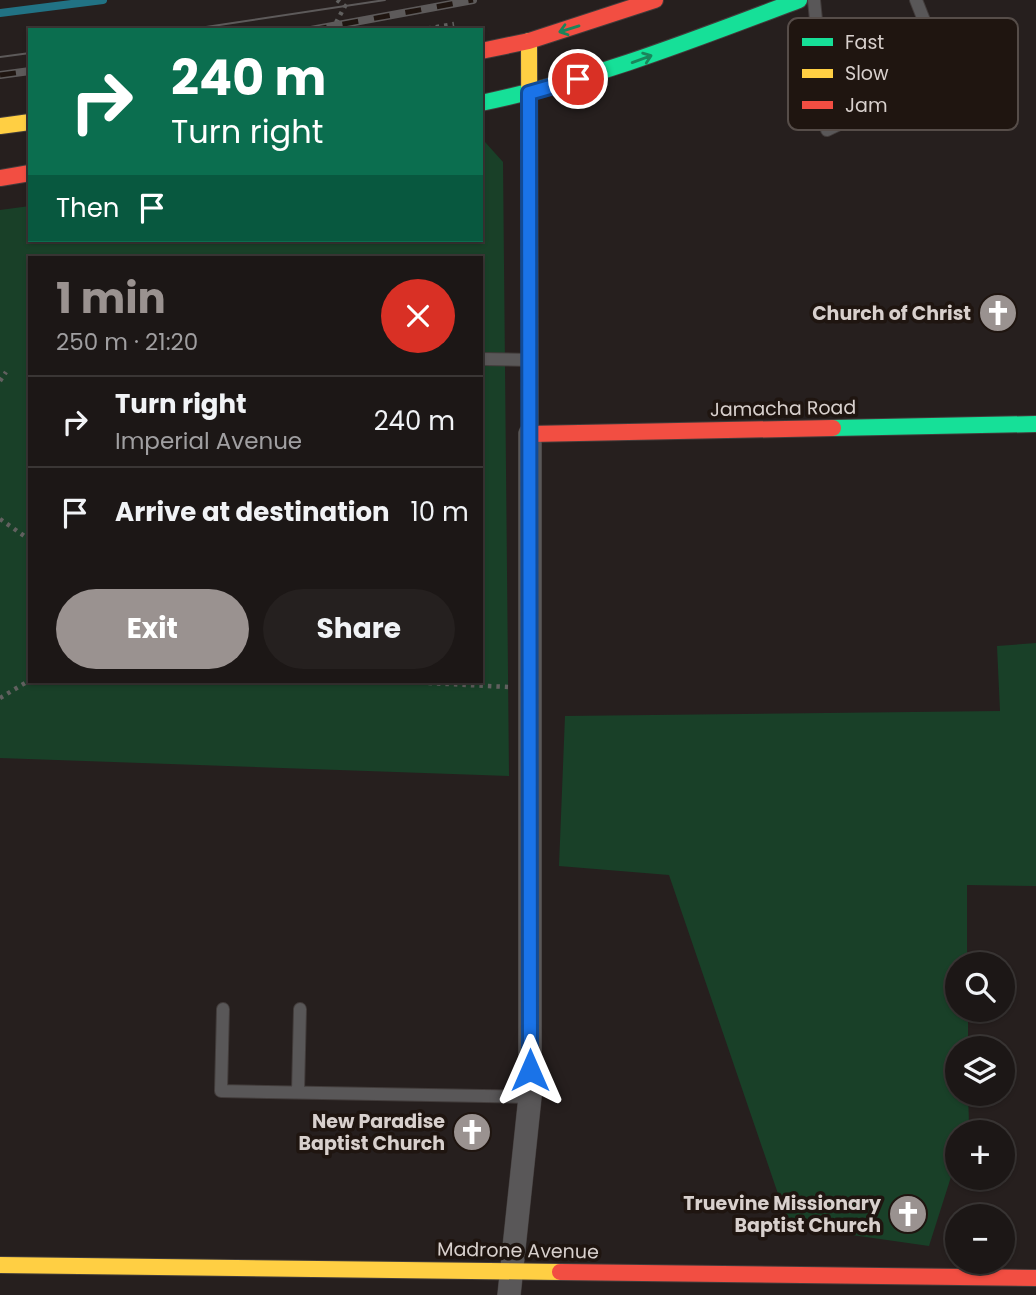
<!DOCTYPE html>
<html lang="en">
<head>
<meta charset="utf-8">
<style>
	:root { --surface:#1c1716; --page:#25201f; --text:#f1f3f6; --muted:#a09fa1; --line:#3a3635; --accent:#9a9290 }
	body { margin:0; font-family:Poppins,sans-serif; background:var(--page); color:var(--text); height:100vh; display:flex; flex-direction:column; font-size:26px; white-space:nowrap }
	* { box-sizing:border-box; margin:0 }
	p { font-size:23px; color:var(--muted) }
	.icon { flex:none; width:38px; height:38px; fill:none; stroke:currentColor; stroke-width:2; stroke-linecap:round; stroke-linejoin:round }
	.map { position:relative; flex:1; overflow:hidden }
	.panel { position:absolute; left:28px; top:256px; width:455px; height:427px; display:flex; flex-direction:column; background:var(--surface); border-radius:0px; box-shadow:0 2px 5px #0004,0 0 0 2px var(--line) }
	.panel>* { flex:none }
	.guide { position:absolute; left:28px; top:28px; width:455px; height:214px; border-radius:0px; box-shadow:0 2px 5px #0004,0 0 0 2px var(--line); background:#0b6e4f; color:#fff; overflow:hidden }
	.buttons { position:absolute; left:945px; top:952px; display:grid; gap:14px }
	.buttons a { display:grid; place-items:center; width:70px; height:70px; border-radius:50%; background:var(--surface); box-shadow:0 2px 5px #0004,0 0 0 2px var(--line); font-size:35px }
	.pin { position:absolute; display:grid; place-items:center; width:60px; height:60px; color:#fff; margin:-30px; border:4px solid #fff; border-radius:50%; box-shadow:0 2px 7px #0007 }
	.me { position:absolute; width:77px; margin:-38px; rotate:0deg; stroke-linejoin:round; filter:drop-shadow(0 0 5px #0008) }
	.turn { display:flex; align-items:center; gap:24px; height:147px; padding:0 28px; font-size:32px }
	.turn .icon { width:91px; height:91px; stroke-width:2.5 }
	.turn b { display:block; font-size:49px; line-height:60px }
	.then { display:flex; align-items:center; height:66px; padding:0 28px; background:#0003; gap:14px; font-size:26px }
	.round { display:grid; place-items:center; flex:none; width:74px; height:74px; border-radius:37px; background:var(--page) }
	.headline { display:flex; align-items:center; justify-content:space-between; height:119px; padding:0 28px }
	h1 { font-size:42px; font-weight:700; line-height:52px; color:var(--accent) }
	.primary-button { display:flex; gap:14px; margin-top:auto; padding:14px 28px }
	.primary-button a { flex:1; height:80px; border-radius:42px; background:var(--accent); color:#fff; font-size:28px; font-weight:700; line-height:80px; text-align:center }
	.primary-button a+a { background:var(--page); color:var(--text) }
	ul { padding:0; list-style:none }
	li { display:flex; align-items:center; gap:21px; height:91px; padding:0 28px; border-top:2px solid var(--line) }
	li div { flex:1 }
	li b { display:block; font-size:26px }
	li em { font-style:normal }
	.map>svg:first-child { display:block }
	.green { fill:#194028; fill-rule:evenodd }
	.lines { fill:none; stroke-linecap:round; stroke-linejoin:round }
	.stream { stroke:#217284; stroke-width:8 }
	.lane-casing { stroke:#423c3b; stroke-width:14 }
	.street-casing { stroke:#423c3b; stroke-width:24 }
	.fast-casing { stroke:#423c3b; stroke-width:18 }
	.slow-casing { stroke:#423c3b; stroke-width:18 }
	.jam-casing { stroke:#423c3b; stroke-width:18 }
	.path { stroke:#61605f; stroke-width:4.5; stroke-dasharray:3.5 5; stroke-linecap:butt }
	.lane { stroke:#595758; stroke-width:12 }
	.street { stroke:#595758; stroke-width:23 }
	.fast { stroke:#16e098; stroke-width:16 }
	.slow { stroke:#ffcf43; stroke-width:16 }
	.jam { stroke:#f24e42; stroke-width:16 }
	.tram { stroke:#5d5a5a; stroke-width:2 }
	.rail-casing { stroke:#5d5a5a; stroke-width:8 }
	.rail { stroke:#1f1510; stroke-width:5; stroke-dasharray:16; stroke-linecap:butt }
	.oneway { stroke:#1a855b }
	.route-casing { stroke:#114b97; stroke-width:18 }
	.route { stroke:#1a73e8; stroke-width:12 }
	.labels { text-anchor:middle; stroke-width:7; stroke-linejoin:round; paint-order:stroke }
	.poi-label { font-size:19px; font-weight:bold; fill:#d8d0cd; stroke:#1f1510; text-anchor:end }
	.street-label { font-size:19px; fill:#d8d0cd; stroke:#1f1510 }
	.key { fill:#1f1510; stroke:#564d49; stroke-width:2 }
	.key-label { font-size:19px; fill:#d8d0cd }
</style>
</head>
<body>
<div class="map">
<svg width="1036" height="1295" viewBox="0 0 1036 1295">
	<rect width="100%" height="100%" fill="#261f1e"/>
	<!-- green -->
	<path class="green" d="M485 142 503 162 509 776 0 758V210L30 206V240H481V143ZM30 257H481V681H30Z
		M1036 643V886L967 885V964H957V1010H968V1048H957V1094H968L969 1123 966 1132H957V1158L929 1246 789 1226 669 875 559 866 565 716 1000 711 997 646Z"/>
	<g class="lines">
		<!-- stream -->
		<path class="stream" d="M0 13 103 0"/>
		<defs>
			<path id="lane" d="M814 0 827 130 929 81V33L916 0
				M481 359 530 360
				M223 1009 221 1091 530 1097
				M298 1092 300 1009"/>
			<path id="street" d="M509 1295 530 1097V434"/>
			<path id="fast" d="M481 103C592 80 693 40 799 0
				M833 428 1036 424"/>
			<path id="slow" d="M529 41 530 366
				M0 126 30 122
				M0 1265 560 1272"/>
			<path id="jam" d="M481 51 529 41 655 0
				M0 178 30 173
				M530 366V434L833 428
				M560 1272 1036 1278"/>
		</defs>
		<!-- lane casing -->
		<use href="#lane" class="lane-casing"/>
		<!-- street casing -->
		<use href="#street" class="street-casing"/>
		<!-- fast casing -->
		<use href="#fast" class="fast-casing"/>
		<!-- slow casing -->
		<use href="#slow" class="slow-casing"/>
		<!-- jam casing -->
		<use href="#jam" class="jam-casing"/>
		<!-- path -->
		<path class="path" d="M332 30 345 6 337 0
			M419 30 454 24
			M0 381 6 372
			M0 519 30 540
			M386 681 508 687
			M0 698 30 680"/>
		<!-- lane -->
		<use href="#lane" class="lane"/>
		<!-- street -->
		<use href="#street" class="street"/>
		<!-- fast -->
		<use href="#fast" class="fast"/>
		<!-- slow -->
		<use href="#slow" class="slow"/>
		<!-- jam -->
		<use href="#jam" class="jam"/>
		<!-- tram -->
		<path class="tram" d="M186 30 385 0
			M0 57 30 53"/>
		<defs>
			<path id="rail" d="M311 30 473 0
				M0 75 30 71"/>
		</defs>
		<!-- rail casing -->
		<use href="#rail" class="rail-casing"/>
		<!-- rail -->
		<use href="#rail" class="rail"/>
	</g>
	<!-- one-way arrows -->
	<defs><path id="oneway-shaft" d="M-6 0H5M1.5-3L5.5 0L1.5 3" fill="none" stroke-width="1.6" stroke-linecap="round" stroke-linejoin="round" transform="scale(1.75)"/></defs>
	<g class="oneway">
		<use href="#oneway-shaft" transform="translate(569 29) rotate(163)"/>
		<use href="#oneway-shaft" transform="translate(642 59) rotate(-20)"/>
	</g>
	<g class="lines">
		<defs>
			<path id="route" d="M530 1070 529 93 578 79"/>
		</defs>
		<!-- route casing -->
		<use href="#route" class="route-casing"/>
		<!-- route -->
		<use href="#route" class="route"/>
	</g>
	<!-- icons -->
	<defs>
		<symbol id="church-disc" viewBox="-11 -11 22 22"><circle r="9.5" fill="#9a9290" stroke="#1f1510"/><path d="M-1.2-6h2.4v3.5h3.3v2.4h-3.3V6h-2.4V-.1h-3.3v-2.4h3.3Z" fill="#fff"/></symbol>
	</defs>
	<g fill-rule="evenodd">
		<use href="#church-disc" x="976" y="291" width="44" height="44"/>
		<use href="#church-disc" x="450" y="1110" width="44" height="44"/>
		<use href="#church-disc" x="886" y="1192" width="44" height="44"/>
	</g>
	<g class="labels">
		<!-- poi labels -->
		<g class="poi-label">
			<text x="971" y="320">Church of Christ</text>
			<text x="445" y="1128">New Paradise<tspan x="445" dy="22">Baptist Church</tspan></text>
			<text x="881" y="1210">Truevine Missionary<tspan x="881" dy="22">Baptist Church</tspan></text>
		</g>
		<!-- street labels -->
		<g class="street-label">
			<text transform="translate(783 408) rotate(-1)" y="7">Jamacha Road</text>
			<text transform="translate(518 1250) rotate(1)" y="7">Madrone Avenue</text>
		</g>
	</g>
	<!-- legend -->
	<rect x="788" y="18" width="230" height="112" rx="10" class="key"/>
	<rect x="802" y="38" width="31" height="8" fill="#16e098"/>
	<rect x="802" y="69" width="31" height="9" fill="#ffcf43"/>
	<rect x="802" y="101" width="31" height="8" fill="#f24e42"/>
	<g class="key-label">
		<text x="845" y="49">Fast</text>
		<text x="845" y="80">Slow</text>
		<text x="845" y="112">Jam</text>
	</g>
</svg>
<div class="buttons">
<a><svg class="icon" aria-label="search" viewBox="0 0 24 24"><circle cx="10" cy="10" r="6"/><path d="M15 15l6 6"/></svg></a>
<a><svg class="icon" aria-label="layers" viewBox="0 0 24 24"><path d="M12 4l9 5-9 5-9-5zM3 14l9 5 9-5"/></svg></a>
<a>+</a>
<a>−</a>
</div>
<div class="pin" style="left:578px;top:79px;background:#d93025"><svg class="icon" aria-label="arrive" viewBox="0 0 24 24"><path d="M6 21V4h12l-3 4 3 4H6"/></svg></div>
<svg class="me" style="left:530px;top:1070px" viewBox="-20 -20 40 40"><path d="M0-17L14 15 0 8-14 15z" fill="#1a73e8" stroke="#fff" stroke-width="4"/></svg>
<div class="guide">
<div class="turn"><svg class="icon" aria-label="right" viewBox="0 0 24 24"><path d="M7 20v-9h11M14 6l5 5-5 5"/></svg><div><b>240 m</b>Turn right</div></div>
<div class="then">Then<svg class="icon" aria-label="arrive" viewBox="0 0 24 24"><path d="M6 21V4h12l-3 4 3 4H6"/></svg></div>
</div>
<section class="panel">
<div class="headline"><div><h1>1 min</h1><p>250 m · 21:20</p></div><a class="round" style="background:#d93025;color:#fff"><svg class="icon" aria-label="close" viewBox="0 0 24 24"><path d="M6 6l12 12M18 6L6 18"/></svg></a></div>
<ul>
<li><svg class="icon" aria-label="right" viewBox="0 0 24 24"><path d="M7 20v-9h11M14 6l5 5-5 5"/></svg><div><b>Turn right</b><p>Imperial Avenue</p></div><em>240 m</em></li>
<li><svg class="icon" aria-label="arrive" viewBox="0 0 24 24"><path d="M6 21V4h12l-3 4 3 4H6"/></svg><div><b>Arrive at destination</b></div><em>10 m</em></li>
</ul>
<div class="primary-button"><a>Exit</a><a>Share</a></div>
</section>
</div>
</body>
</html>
